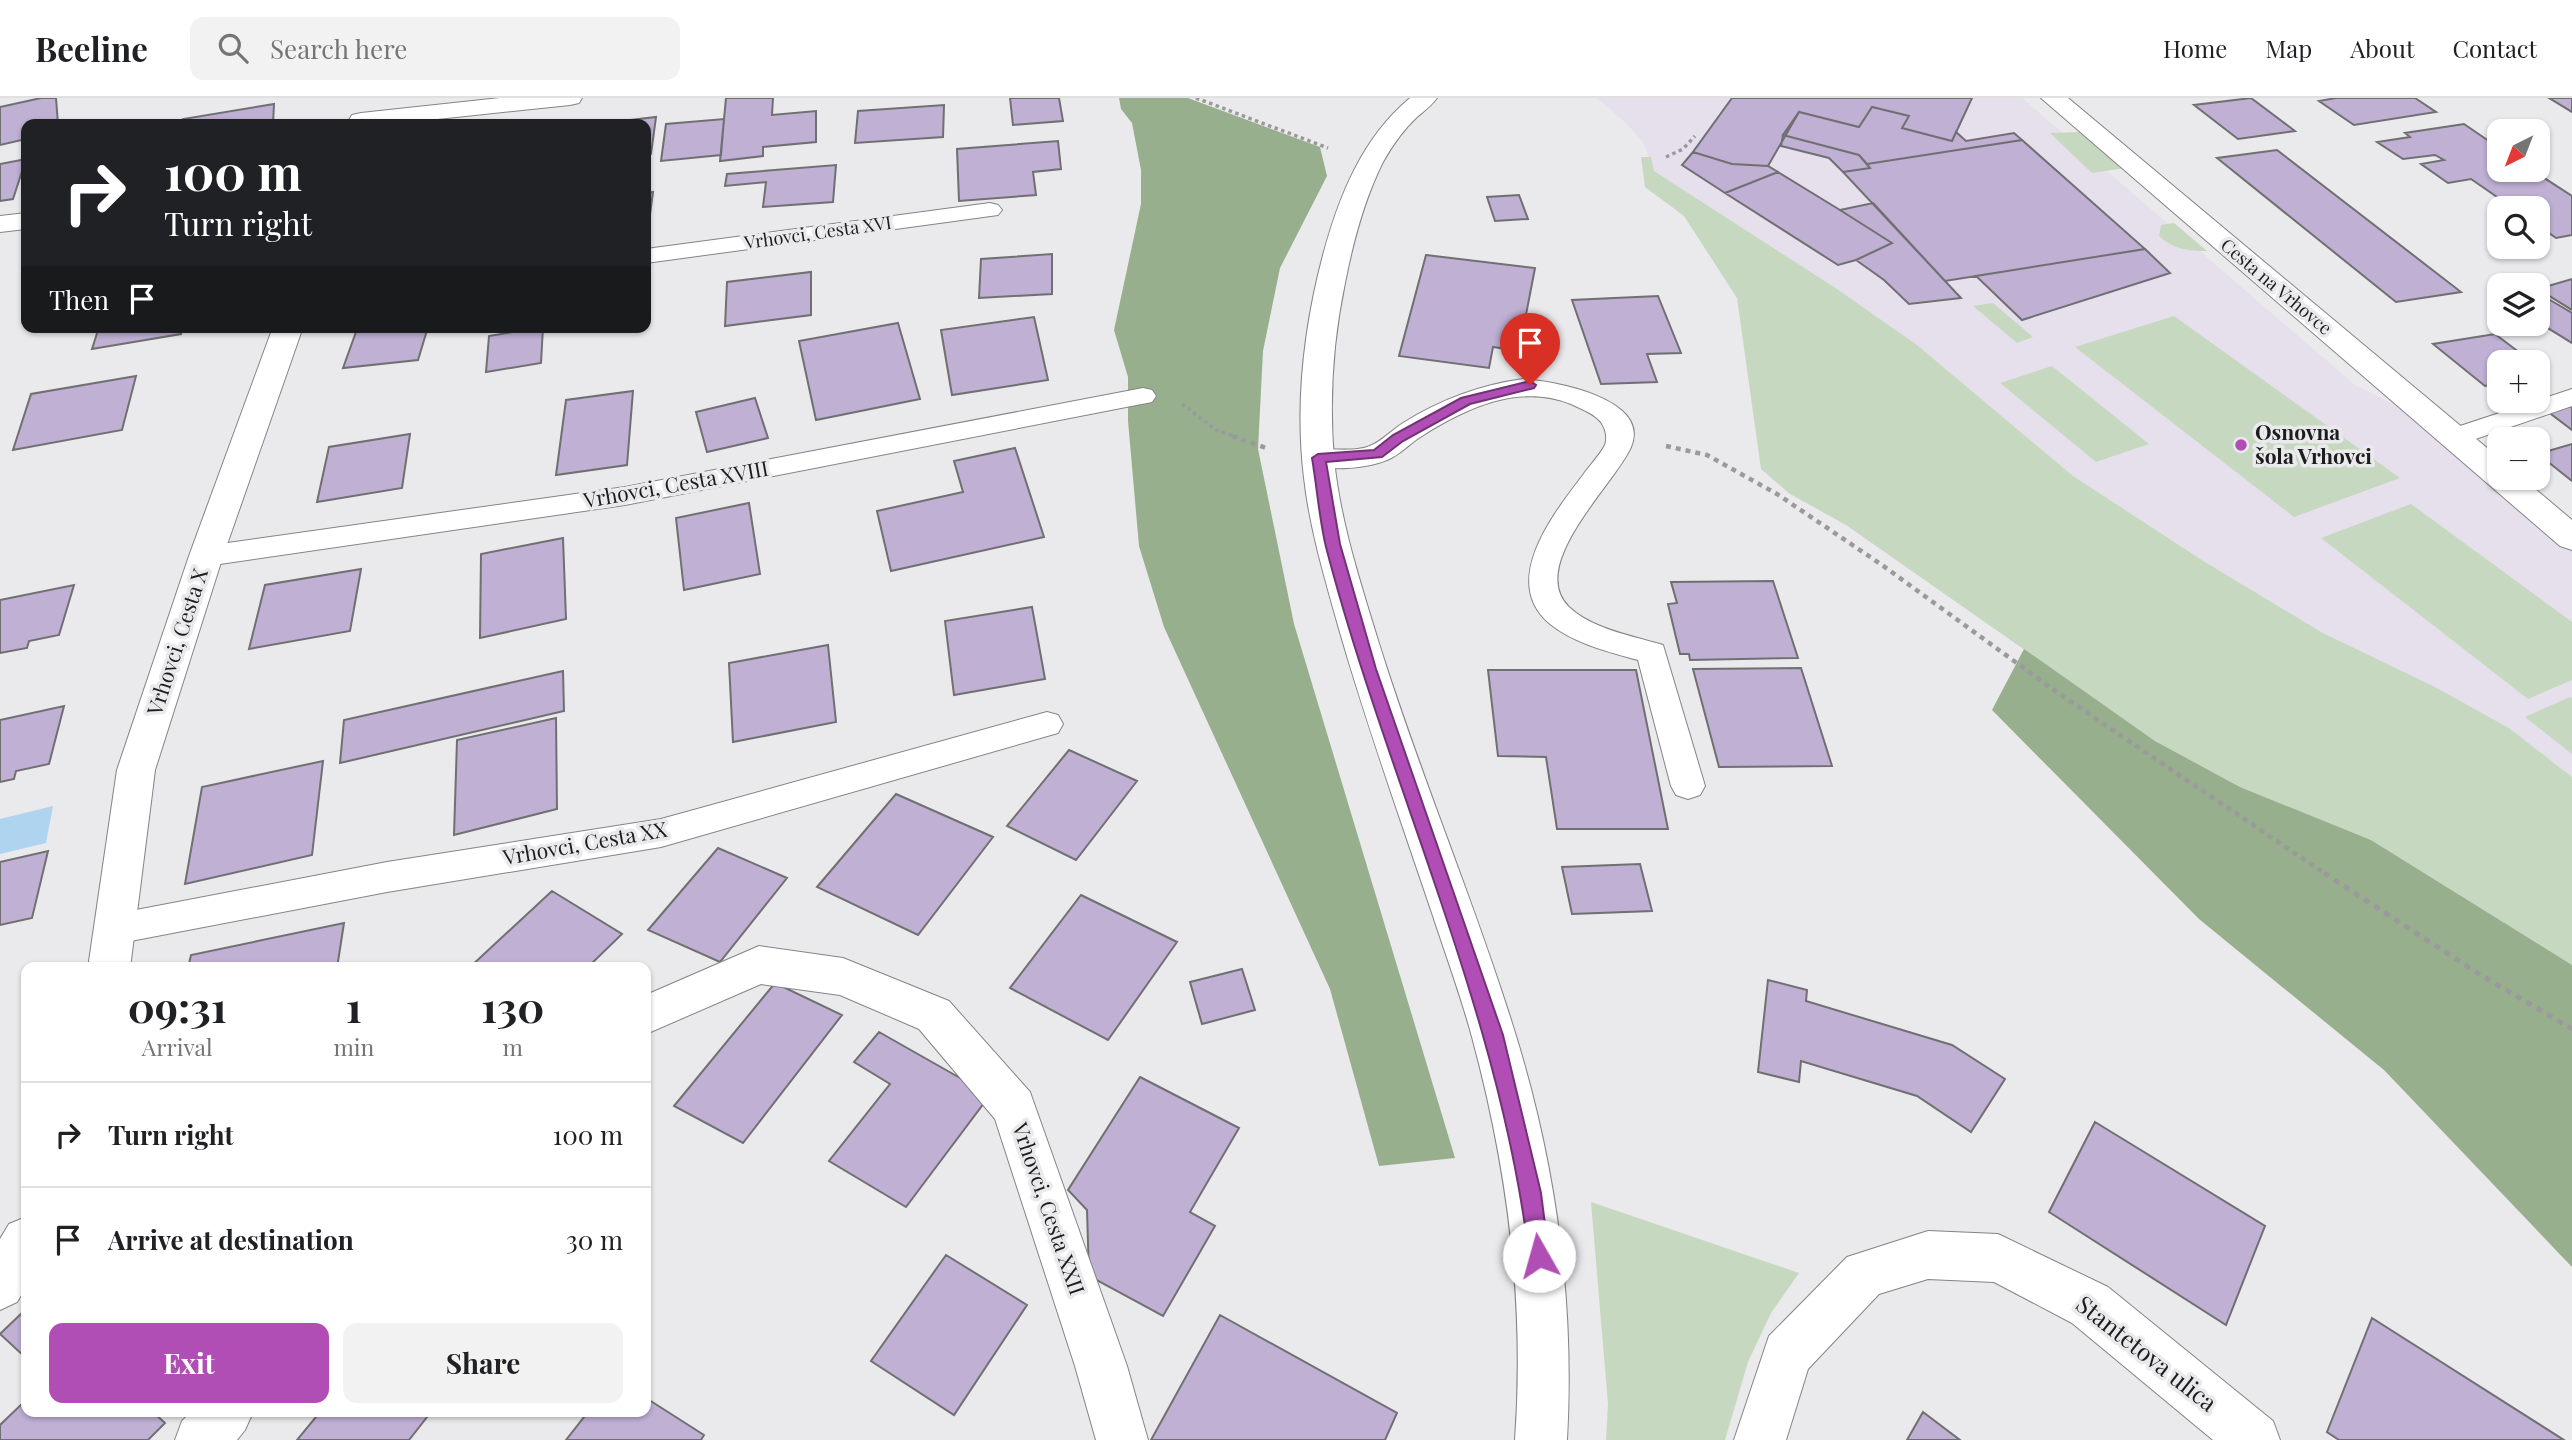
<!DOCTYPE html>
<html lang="en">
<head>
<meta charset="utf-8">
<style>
	:root { --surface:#fff; --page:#f2f2f2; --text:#202124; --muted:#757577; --line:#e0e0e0; --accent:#b04eb6 }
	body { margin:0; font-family:"Playfair Display",serif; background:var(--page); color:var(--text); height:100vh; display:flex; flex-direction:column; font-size:26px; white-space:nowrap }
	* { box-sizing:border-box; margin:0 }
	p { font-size:23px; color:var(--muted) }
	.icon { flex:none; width:38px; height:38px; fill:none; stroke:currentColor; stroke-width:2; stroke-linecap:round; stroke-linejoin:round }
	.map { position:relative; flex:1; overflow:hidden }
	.drawer { position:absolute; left:21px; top:864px; width:630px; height:455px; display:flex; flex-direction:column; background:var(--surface); border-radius:14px; box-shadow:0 2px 5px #0004 }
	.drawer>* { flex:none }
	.banner { position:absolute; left:21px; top:21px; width:630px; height:214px; border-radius:14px; box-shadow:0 2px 5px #0004; background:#202124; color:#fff; overflow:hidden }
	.needle { width:46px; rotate:222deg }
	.controls { position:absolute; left:2487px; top:21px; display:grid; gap:14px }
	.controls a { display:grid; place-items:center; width:63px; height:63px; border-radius:14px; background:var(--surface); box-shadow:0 2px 5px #0004; font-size:35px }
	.pin { position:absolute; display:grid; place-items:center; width:60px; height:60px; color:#fff; margin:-72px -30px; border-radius:50% 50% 50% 0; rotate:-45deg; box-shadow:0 0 7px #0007 }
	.pin .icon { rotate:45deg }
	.me { position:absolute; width:77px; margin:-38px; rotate:353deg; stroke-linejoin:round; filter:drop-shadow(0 0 5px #0008) }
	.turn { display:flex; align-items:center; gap:24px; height:147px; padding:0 28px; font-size:32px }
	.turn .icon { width:91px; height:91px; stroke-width:2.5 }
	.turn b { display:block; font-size:49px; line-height:60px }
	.then { display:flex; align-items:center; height:66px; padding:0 28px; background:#0003; gap:14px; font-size:26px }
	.eta { display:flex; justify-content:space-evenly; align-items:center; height:119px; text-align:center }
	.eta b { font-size:42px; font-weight:700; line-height:49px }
	.cta { display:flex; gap:14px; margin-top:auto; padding:14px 28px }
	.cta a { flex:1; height:80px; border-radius:14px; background:var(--accent); color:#fff; font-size:28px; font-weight:700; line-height:80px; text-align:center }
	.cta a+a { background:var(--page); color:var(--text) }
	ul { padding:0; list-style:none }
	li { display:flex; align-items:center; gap:21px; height:105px; padding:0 28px; border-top:2px solid var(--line) }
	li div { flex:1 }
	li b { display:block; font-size:26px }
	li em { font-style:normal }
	header { display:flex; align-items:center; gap:42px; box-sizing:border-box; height:98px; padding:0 35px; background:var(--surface); border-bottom:2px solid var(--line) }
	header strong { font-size:33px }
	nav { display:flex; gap:38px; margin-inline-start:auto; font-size:24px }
	.search { width:490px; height:63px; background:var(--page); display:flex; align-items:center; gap:18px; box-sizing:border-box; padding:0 24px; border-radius:14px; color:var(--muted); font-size:26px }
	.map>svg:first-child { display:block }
	.built { fill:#e5e0eb }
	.green { fill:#c7d8c0 }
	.forest { fill:#97af8d }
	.water { fill:#afd4ef }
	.building { fill:#bfb0d4; stroke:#706f72; stroke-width:2 }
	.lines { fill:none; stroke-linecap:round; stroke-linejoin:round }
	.service-casing { stroke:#858386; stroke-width:2 }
	.minor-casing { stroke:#858386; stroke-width:2 }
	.tertiary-casing { stroke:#858386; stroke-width:2 }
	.path-far2 { stroke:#9a999b; stroke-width:3.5; stroke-dasharray:3.5 3.5; stroke-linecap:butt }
	.path-far1 { stroke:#9a999b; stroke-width:4.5; stroke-dasharray:5 5; stroke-linecap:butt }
	.path { stroke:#9a999b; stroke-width:5; stroke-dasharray:6 6; stroke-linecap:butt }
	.service { fill:#fff; fill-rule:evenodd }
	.minor { fill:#fff; fill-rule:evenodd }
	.tertiary { fill:#fff; fill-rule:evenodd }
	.route { fill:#b04eb6; stroke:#723376; stroke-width:2 }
	.poi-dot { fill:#b04eb6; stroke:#eae9ec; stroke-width:2.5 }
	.labels { text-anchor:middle; stroke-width:7; stroke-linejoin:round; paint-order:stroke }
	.far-street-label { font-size:18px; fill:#1e1d1e; stroke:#eae9ec }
	.poi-label { font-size:21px; font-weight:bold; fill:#1e1d1e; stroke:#eae9ec; text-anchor:start }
	.street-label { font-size:21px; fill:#1e1d1e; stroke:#eae9ec }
	.near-street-label { font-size:24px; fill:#1e1d1e; stroke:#eae9ec }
</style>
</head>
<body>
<header>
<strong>Beeline</strong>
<div class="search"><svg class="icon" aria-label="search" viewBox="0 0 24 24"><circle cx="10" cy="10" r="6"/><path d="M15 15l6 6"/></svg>Search here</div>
<nav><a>Home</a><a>Map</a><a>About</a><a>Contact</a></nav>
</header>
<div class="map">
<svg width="2572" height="1342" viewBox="0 0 2572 1342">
	<rect width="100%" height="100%" fill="#eae9ec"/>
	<!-- built -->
	<path class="built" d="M1597 0H2022L2355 287 2407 313 2572 453V679L2509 630 2433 588 2323 535 2205 464 2073 378 1917 247 1837 191 1654 73 1643 44 1626 25Z"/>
	<!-- green -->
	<path class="green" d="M2081 34 2125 70 2092 75 2050 35Z
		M1641 59H1651L1654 73 1837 191 1917 247 2073 378 2205 464 2323 535 2433 588 2509 630 2572 679V867L2371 742 2240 689 2155 643 1846 427 1790 396 1761 371 1737 200 1684 118 1645 89Z
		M2174 125 2207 153C2188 153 2173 151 2159 138L2161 127Z
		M1993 205 2033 239 2017 245 1973 208Z
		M2174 218 2400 380 2294 419 2075 249Z
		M2052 268 2149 346 2096 364 2000 285Z
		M2411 406 2572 524V582L2528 601 2321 440Z
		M2570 599 2572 600V656L2525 619Z
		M1591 1104 1799 1175 1771 1215 1748 1264 1725 1342H1606L1608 1306Z"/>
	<!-- forest -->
	<path class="forest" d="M1119 0H1188L1320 49 1327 78 1280 170 1263 253 1258 351 1294 526 1455 1060 1379 1068 1330 891 1164 529 1139 448 1128 323V279L1114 232 1141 106V72L1132 25 1121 11Z
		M2024 551 2155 643 2240 689 2371 742 2572 867V1169L2384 972 2199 821 1992 612Z"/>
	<!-- water -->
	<path class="water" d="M53 708 46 745 0 756V721Z"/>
	<!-- building -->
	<path class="building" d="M41 0H56L58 26H26V41L0 47V9Z
		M726 0H773L772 17 816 13V44L763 49V58L720 63Z
		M1010 0H1059L1063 23 1013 27Z
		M1732 0H1972L1952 43 1902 30 1909 18 1872 9 1859 29 1799 14 1768 68 1732 66 1693 54Z
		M2251 0 2295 33 2238 41 2194 7Z
		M2336 0H2415L2436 14 2354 27 2319 3Z
		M2549 0H2572V14Z
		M274 6 273 26H182L183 21Z
		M944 7 943 39 855 45 858 13Z
		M1872 9 1909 18 1902 30 1952 43 1956 34 1966 43 2014 35 2022 42 1867 66 1859 57 1783 37 1799 14 1859 29Z
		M656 19 651 56 646 57V26H597Z
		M724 21 721 57 661 63 666 26Z
		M2464 26 2499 50V72H2532L2572 98V137L2556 140 2538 127V110H2513L2471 81 2448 85 2421 66 2444 62 2435 57 2403 61 2377 44 2410 39 2405 35Z
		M1783 37 1859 57 1870 70 1843 74 1829 60 1781 48Z
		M2022 42 2145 151 1945 183 1843 74 1870 70 1867 66Z
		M1058 43 1061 71 1033 74 1036 97 959 103 957 51Z
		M2277 52 2461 194 2396 204 2217 60Z
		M1693 54 1732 66 1768 68 1778 74 1725 95 1682 67Z
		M26 61 13 101 0 103V66Z
		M836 67 833 104 763 109 766 84 725 88 727 76Z
		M1778 74 1840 112 1892 145 1856 162 1838 167 1725 95Z
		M653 94 647 139H646V95Z
		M1519 97 1528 121 1495 123 1487 99Z
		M1873 105 1945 183 1961 200 1909 206 1884 182 1856 162 1892 145 1840 112Z
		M2145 151 2170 175 2022 222 1976 178Z
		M1052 156V196L979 200 981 161Z
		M1426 157 1535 170 1519 253 1493 249 1489 270 1399 258Z
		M811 174V217L725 228 727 184Z
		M2572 181V212L2538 191Z
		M1658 198 1681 255 1647 256 1657 284 1601 286 1572 202Z
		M2550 202 2572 215V245L2538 224V206Z
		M1034 219 1048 282 952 297 941 232Z
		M898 225 920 301 816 322 799 243Z
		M99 229H183L181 236 92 251Z
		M396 229H428L418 262 343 270 356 234Z
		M543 229 541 265 486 274 489 238Z
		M2495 236 2532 264H2499V285L2485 288 2433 246Z
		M136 278 122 332 13 352 31 296Z
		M633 293 627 367 556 377 566 302Z
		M755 300 768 340 707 354 696 314Z
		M2572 308V332L2547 313Z
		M410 336 402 390 317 404 329 349Z
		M2572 346V383L2538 356Z
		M1015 350 1044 439 891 473 877 413 963 394 954 363Z
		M749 405 760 476 684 492 676 420Z
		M563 440 566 521 480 540 481 456Z
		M361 471 350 533 249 551 265 487Z
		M1773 483 1798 560 1690 562 1689 556H1680L1668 506 1677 505 1671 484Z
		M74 487 59 537 29 543 27 550 0 555V502Z
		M1032 509 1045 581 954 597 945 523Z
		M828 547 836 624 733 644 729 565Z
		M1801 570 1832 668 1719 669 1693 571Z
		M1488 572H1636L1668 731H1557L1546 659 1498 658Z
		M563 573 564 613 340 665 344 622Z
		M64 608 49 666 16 673 14 681 0 684V622Z
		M556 620 557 711 454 737 457 642Z
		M1069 652 1137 683 1076 762 1007 728Z
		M323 663 312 757 185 786 202 689Z
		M896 696 993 739 918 837 817 789Z
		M718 750 787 780 720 864 648 832Z
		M48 753 32 820 0 827V764Z
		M1640 766 1652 813 1572 816 1562 769Z
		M552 793 622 836 587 870H469Z
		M1081 797 1177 844 1108 942 1010 890Z
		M344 825 337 870H188L191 857Z
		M1242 871 1255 912 1202 926 1190 884Z
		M1768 882 1807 892 1806 903 1952 947 2005 981 1971 1034 1917 998 1801 963 1799 984 1758 974Z
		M775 885 842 917 743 1045 674 1008Z
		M879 934 990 997 906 1109 829 1063 890 986 854 964Z
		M1140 979 1239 1030 1190 1114 1215 1128 1163 1218 1089 1178 1087 1112 1068 1092Z
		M2095 1024 2265 1128 2226 1227 2049 1114Z
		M946 1157 1027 1207 954 1317 871 1263Z
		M26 1211V1260L0 1236Z
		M1220 1217 1397 1315 1385 1342H1151Z
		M2372 1220 2564 1342H2339L2327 1334Z
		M646 1300 704 1337 701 1342H566L588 1314H646Z
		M26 1302V1314H153L165 1325 148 1342H0V1327Z
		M320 1314H431L409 1342H297Z
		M1923 1314 1960 1342H1907Z"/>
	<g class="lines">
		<defs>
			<path id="service" d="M990 105 998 107 1002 112 998 117 646 165V151Z
				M1523 281C1552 283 1652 300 1631 349 1615 386 1526 467 1569 509 1592 531 1633 538 1663 547L1705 688 1700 697 1688 701 1676 697 1671 688 1638 562C1609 554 1575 546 1550 526 1499 484 1554 415 1583 377 1589 368 1600 357 1605 347 1608 339 1605 328 1599 322 1591 314 1581 311 1571 306 1519 285 1466 310 1422 338 1410 345 1400 357 1387 362 1365 371 1331 373 1308 366L1304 360 1308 354C1328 348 1354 356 1372 347 1383 342 1392 332 1403 325 1440 302 1479 287 1523 281Z
				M1143 290 1152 292 1156 298 1152 304 625 407 206 468 196 465 191 458 196 451 206 448 625 389Z
				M2572 291V308L2455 348 2445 345 2441 339 2445 333Z
				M1047 614 1058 617 1063 626 1058 635 661 749 387 794 115 846 102 842 97 831 102 820 115 816 387 764 661 721Z"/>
			<path id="minor" d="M500 0H582L579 5 570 7 391 26H352L349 22 352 17 361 15Z
				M2041 0H2068L2499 360V380H2522L2572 422V452L2560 448Z
				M26 115V131L0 134V118Z
				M273 229H303L223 458 155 672 130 870H88L117 672 189 458Z
				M759 848 843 860 949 903 1030 994 1127 1268 1148 1342H1096L1075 1268 995 1021 919 931 840 897 761 886 646 936V897Z
				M26 1119V1189L17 1204 0 1212V1141L9 1126Z
				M1928 1133 1998 1136 2108 1189 2273 1323 2280 1342H2213L2072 1225 1994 1184 1928 1181 1879 1196 1808 1271 1786 1342H1734L1769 1238 1847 1159Z
				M191 1314H253L245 1332 237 1342H175L182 1323Z"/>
			<path id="tertiary" d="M1410 0H1437C1431 8 1424 13 1417 19 1403 32 1392 48 1383 64 1364 102 1353 144 1345 185 1333 242 1329 302 1334 361 1340 422 1359 480 1377 539 1417 669 1471 795 1512 925 1555 1060 1575 1200 1567 1342H1515C1525 1204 1508 1072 1472 939 1461 898 1446 858 1433 818 1401 723 1367 628 1339 531 1325 481 1310 432 1304 380 1295 306 1304 229 1323 157 1339 98 1362 40 1410 0Z"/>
		</defs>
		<!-- service casing -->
		<use href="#service" class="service-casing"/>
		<!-- minor casing -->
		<use href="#minor" class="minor-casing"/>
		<!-- tertiary casing -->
		<use href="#tertiary" class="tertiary-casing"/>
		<!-- path-far2 -->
		<path class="path-far2" d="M1196 0 1328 50
			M1666 59 1683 51 1695 38
			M1182 306 1216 332 1237 339"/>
		<!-- path-far1 -->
		<path class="path-far1" d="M1232 338 1269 351
			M1666 348 1707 357 1777 396 1882 467 2058 595 2327 777"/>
		<!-- path -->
		<path class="path" d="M2324 775 2479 876 2572 931"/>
		<!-- service -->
		<use href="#service" class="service"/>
		<!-- minor -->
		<use href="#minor" class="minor"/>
		<!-- tertiary -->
		<use href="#tertiary" class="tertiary"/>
	</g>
	<!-- route -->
	<path class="route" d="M1530 283 1536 287 1534 290 1470 306 1403 343 1382 359 1326 364 1340 446 1376 571 1503 937 1541 1095 1549 1158 1546 1165 1539 1168 1532 1165 1529 1158C1500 912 1388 687 1326 449 1319 420 1317 389 1312 360L1318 356 1374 352 1393 337 1461 300Z"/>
	<!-- markers -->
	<circle class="poi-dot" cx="2241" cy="347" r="7"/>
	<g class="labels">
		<!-- far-street labels -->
		<g class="far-street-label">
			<text transform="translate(818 135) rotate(-8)" y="6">Vrhovci, Cesta XVI</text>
			<text transform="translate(2276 189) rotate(40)" y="6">Cesta na Vrhovce</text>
		</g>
		<!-- poi labels -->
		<g class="poi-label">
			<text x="2255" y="342">Osnovna<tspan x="2255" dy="24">šola Vrhovci</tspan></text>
		</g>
		<!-- street labels -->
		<g class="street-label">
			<text transform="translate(676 387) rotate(-10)" y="7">Vrhovci, Cesta XVIII</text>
			<text transform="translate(178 544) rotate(-72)" y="7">Vrhovci, Cesta X</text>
			<text transform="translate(585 746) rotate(-10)" y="7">Vrhovci, Cesta XX</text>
			<text transform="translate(1048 1111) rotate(71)" y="7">Vrhovci, Cesta XXII</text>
		</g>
		<!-- near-street labels -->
		<g class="near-street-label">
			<text transform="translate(2146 1256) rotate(38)" y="8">Stantetova ulica</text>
		</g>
	</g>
</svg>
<div class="controls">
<a><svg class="needle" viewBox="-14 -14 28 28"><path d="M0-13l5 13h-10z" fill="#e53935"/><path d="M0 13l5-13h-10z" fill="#757577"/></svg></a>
<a><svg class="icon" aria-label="search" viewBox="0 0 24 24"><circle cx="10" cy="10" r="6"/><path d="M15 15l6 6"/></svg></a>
<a><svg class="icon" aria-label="layers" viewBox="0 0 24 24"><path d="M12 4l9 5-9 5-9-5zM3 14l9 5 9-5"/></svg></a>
<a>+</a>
<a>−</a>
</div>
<div class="pin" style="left:1530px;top:287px;background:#d93025"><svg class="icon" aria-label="arrive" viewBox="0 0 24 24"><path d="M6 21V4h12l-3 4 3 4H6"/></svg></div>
<svg class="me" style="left:1539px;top:1158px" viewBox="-20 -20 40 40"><circle r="19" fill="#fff"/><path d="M0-13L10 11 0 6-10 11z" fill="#b04eb6"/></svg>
<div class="banner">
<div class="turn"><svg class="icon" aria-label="right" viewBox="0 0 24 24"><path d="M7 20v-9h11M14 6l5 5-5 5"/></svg><div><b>100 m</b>Turn right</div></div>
<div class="then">Then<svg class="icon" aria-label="arrive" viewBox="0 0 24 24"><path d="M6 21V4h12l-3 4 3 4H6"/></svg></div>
</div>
<section class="drawer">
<div class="eta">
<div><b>09:31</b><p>Arrival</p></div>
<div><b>1</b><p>min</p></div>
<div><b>130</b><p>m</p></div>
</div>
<ul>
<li><svg class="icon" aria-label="right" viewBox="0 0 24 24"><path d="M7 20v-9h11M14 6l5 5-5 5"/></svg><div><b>Turn right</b></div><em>100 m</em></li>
<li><svg class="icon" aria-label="arrive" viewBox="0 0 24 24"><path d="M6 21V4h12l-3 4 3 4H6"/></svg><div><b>Arrive at destination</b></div><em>30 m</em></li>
</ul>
<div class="cta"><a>Exit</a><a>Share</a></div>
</section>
</div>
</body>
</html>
